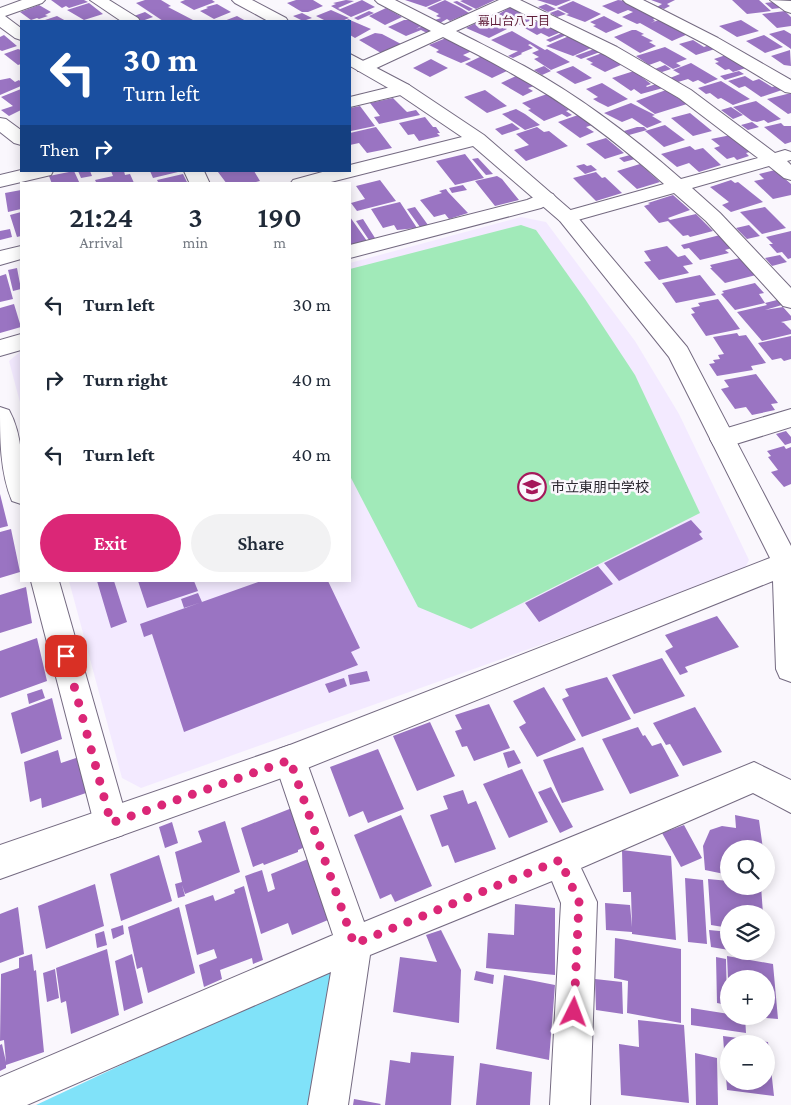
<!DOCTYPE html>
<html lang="en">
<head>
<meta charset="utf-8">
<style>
	:root { --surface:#fff; --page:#f2f2f3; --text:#1f2937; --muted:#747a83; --accent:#db2777 }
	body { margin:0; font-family:"Crimson Pro","Noto Sans JP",serif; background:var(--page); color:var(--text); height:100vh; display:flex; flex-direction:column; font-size:19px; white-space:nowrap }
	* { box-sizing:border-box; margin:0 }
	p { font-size:16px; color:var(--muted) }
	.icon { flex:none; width:28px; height:28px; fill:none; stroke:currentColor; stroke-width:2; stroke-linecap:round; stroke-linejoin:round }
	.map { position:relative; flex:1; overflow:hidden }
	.sheet { position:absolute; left:20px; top:182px; width:331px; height:400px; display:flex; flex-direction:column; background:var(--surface); border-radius:0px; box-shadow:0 2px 12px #0003 }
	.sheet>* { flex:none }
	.hud { position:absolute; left:20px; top:20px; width:331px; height:152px; border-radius:0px; box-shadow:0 2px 12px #0003; background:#1a4fa0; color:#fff; overflow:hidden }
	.tools { position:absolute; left:720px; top:840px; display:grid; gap:10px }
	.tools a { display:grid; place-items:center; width:55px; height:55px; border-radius:50%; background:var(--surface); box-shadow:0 2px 12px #0003; font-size:25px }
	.pin { position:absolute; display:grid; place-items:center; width:42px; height:42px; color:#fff; margin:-21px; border-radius:10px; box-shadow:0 2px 8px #0006 }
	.me { position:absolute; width:55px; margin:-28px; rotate:3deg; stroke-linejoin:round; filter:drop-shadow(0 0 4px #0008) }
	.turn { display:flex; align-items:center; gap:18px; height:105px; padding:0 20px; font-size:22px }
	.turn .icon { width:65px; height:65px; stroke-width:2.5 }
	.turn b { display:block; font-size:35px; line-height:42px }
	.then { display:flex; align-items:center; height:48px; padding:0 20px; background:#0003; gap:10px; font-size:19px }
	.eta { display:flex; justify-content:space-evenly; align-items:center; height:85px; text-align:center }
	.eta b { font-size:30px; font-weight:600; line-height:35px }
	.action { display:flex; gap:10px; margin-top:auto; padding:10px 20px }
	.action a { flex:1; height:58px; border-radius:30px; background:var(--accent); color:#fff; font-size:20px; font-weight:600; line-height:58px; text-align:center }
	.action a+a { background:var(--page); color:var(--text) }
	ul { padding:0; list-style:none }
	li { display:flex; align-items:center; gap:15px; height:75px; padding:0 20px }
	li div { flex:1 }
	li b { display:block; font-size:19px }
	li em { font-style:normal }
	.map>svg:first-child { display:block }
	.built { fill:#f3eaff }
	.green { fill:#a1eab9 }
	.water { fill:#80e2f9 }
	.building { fill:#9a74c2; fill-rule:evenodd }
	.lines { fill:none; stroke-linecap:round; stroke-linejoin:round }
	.minor-casing { stroke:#746a81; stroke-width:2 }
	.tertiary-casing { stroke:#746a81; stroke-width:2 }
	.minor { fill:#fff; fill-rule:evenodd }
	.tertiary { fill:#fff; fill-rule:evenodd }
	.route { stroke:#db2777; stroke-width:9; stroke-dasharray:0 16.2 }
	.labels { text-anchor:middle; stroke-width:5; stroke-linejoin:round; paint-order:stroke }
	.far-neighbourhood-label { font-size:12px; fill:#5e1c37; stroke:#faf7fd }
	.poi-label { font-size:14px; fill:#2c2831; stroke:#faf7fd; text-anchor:start }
</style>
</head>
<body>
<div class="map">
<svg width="791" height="1105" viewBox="0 0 791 1105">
	<rect width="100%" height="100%" fill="#faf7fd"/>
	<!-- built -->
	<path class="built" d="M521 217 546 222 635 341 679 414 749 560 744 570 708 585 141 788 122 778 69 581H350V263Z
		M21 351V406L9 361Z"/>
	<!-- green -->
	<path class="green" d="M521 225 536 230 585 299 635 375 700 513 471 629 418 607 350 476V269Z"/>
	<!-- water -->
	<path class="water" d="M339 963 315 1105H36Z"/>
	<!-- building -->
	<path class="building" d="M51 0H84L88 2 69 8 66 6 62 8Z
		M145 0H161L171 6 168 7 193 20 163 21 136 3Z
		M185 0H212L215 2 194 10 180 2Z
		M296 0H313L323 6 308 12H302L287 3Z
		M346 0 354 1 338 8 340 9 338 10 331 6 336 4 333 3Z
		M362 0 375 7 351 17 338 10Z
		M405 0H442L426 7Z
		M445 0 461 8 469 13 450 21 447 19 440 23 435 20 441 18 436 16 439 14 427 8Z
		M463 0H495L476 9 460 1Z
		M537 0H571L556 6Z
		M618 0 626 1 658 17 653 19 655 21 651 23 661 19 688 34 672 41 640 23 637 24 622 17 633 12 628 10 618 14 602 6Z
		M651 0H675L667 4 670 6 664 9 657 7 662 4Z
		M732 0H759L771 11 747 14Z
		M457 1 473 9 469 11 453 2Z
		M573 1 601 14 585 22 566 15 569 14 557 8Z
		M773 2 780 8 772 9 765 3Z
		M89 3 103 14 84 20 67 10Z
		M217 4 231 12 214 19 200 11 208 8 206 7Z
		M546 4 556 9 548 12 538 7Z
		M39 5 51 12 45 15 48 16 39 19 37 18 31 20 20 12Z
		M510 7 537 18 519 25 499 14Z
		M386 8 402 17 385 25 369 16Z
		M331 10 349 18 342 21H326L316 16Z
		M558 10 566 14 557 17 550 13Z
		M369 11 374 13 358 20 354 18Z
		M785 11 791 17V26L777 28 762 14Z
		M145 12 153 17 142 21 134 16Z
		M302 13 312 18 303 21 293 16Z
		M57 16 66 21H42Z
		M237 16 246 21H224Z
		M604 16 623 26 606 33 593 26 596 25 590 22Z
		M349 19 350 20 371 29 355 38 350 35V21H344Z
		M484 19 507 29 489 38 466 28Z
		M404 20H410L421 26 416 29 423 26 431 31 427 33 421 30 406 36 388 27Z
		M541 20 561 32 549 37 541 33 537 35 523 27Z
		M741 20 759 31 737 37 719 26Z
		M632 30H636L644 34 641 35 653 41 649 42 656 46 640 53 614 37Z
		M784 30 791 34V49L769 34Z
		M512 31 545 50 547 49 570 62 551 70 534 59 539 57 532 53 539 50 530 44 528 45 533 48 521 53 522 54 513 58 508 56 518 51 511 50 491 40Z
		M564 32 569 34 550 42 546 40Z
		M375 33 382 34 401 44 381 53 359 40Z
		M4 35 17 46 2 51 0 50V37Z
		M764 35 783 47 765 53 746 41Z
		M569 36 589 44 586 46 591 48 573 56 546 46Z
		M446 38 472 51 463 55 471 59 461 63 436 52 439 50 429 45Z
		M693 40 704 47 709 45 715 49 696 55 679 44Z
		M665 47 687 59 676 63 681 66 673 69 660 61 649 65 636 56Z
		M18 49 21 50V64L18 65 4 54Z
		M594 49 600 52 581 59 575 56Z
		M790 50 791 66 784 65 771 56Z
		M602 53 623 64 605 72 590 64 593 63 586 59Z
		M726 55 746 68 733 72 729 69 725 70 715 63 719 62 714 59Z
		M482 56 509 70 492 78 465 64Z
		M431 59 448 68 430 77 413 68Z
		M691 63 718 79 705 84 698 80 693 82 688 79 678 82 670 78 680 74 673 70Z
		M665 65 671 69 662 72 655 69Z
		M544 66 551 71 542 75 534 70Z
		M573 66 592 78 575 84 556 72Z
		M634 71 651 84 646 86 647 87 656 84 663 88 641 94 634 89 631 91 612 78Z
		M739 71 744 74 725 80 720 76Z
		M516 76 534 86 528 88 533 91 523 96 501 83Z
		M745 76 753 81 759 79 772 87 776 86 782 90 761 97 745 86 739 88 728 81Z
		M10 78 15 82 19 80 21 82V86L0 95V80Z
		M721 81 750 99 733 105 721 98 718 99 710 93 706 94 698 88Z
		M602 83 628 99 608 107 598 102 593 99 598 97 586 89Z
		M21 89V110L9 116 1 110 13 106 1 97Z
		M485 90 507 106 487 113 464 97Z
		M666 90 687 104 655 114 636 101Z
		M791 93V113L788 114 767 99Z
		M547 94 569 110 566 111 572 115 567 117 562 114 544 121 528 110 531 109 522 103Z
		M393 98 407 112 416 110 420 115 379 124 374 117 380 116 370 103Z
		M756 101 781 119 768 123 764 120 757 122 752 121 733 107Z
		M631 103 655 115 652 116 662 122 647 128 632 118 622 122 604 113Z
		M360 106 375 126 351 131 350 108Z
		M731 107 743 115 733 119 721 110Z
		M516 109 525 114 540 125 525 130 502 114Z
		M690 113 712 131 693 136 671 118Z
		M578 115 592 125 586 127 594 132 580 138 558 122Z
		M425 117 433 127H436L440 133H437L440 136 419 141 414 134 408 135 399 123Z
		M752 122 759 127 748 130 741 125Z
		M512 123 520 129 502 135 495 129Z
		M781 123 784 126H791V142L785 144 764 127Z
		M665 125 685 140 664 147 645 131Z
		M376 127 392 148 367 153 359 143 350 145V133Z
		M537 127 544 132 549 131 568 146 526 161 514 150 529 145 516 134Z
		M637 127H644L647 130 629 135 624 131Z
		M731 135 753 151 746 153 749 156 737 160 734 157 727 159 714 148 720 146 711 139Z
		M606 138 624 153 605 159 586 144Z
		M690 146 695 150 703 148 721 165 699 172 689 163 677 167 661 154Z
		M465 154 484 178 455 185 436 161Z
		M630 155 635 159 624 162 619 158Z
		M478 158 493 174 486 175 472 159Z
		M584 164 587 166 591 165 597 170 585 174 576 166Z
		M640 164 660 182 637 189 617 171Z
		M775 170 791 184V195L773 199 754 181 764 179 759 174Z
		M74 171 80 184H52L49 176Z
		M78 171H90L92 176 81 178Z
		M111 171H124L125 175 130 174 134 183 97 184 95 180 113 176Z
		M150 171H178V172L153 178Z
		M222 171H254L260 181 248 184H227L218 172Z
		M596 172 602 178 605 177 622 193 596 201 573 178Z
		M183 174 188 184H159L157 180Z
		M497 176 502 179 519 200 495 206 475 181Z
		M380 180 396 201 357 211 351 203 365 199 356 186Z
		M731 180 735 183 738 182 763 202 731 212 722 205 729 202 710 187Z
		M463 185 467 190 452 193 449 188Z
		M446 189 448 192 468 213 449 219 445 214 434 217 420 200 442 193 439 191Z
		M21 190V209L8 212 5 193Z
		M673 195 690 210 668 218 670 220 696 214 713 231 690 237 688 235 683 236 668 221 659 223 644 206 650 204 648 203Z
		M400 202 417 228 397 230 394 225 383 228 371 209Z
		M415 207 428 225 420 227 407 209Z
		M765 207 786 228 762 234 740 212Z
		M21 212V236L17 237 10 215Z
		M350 217 367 241 350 246Z
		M363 219 375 238 369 240 356 221Z
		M749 225 760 236 747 239 736 228Z
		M10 229 12 237 0 240V231Z
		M791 231V258L788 259 782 252 777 253 769 244H773L766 237Z
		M720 235 732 248 725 250 729 253 700 260 689 248 684 249 681 245Z
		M667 246 678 257 685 255 693 264 683 266 689 273 659 280 644 262 651 261 644 251Z
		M780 255 787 262 772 266 765 258Z
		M740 258 756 275 725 283 710 268H712L710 265Z
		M17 268 21 289 13 291 8 270Z
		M6 274 13 299 0 302V276Z
		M700 275 716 295 676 303 662 283Z
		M755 283 764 293 759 294 765 303 735 310 721 294 724 293 722 291Z
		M718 299 740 329 706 336 691 314 695 313 691 308 700 306 698 303Z
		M777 300 782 305 765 310 783 307 791 316V320L781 322 784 323 791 330V334L762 341 737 312 767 305 765 303Z
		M14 304 21 327 0 333V308Z
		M737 333 739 336 746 335 766 363 751 366 753 370 717 376 709 364 715 363 713 360 720 359 718 355 724 354 713 337Z
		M791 336V359L784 361 781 358 772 360 758 343Z
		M756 374 778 403 771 404 775 410 752 415 746 407 735 409 721 389 729 387 724 380Z
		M786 431 791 437V443L785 445 776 434Z
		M784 446 786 449 791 447V484L784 487 771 472 778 470 768 457 771 456 767 451Z
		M0 494 8 526 0 528Z
		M691 520 702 532 699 534 703 539 619 581 604 563Z
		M11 529 20 572 0 578V532Z
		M598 566 613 584 539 622 525 603Z
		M97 581H114L127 622 111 628Z
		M138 581H194L198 591 147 608Z
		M261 581H328L360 648 351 652 358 665 184 732 152 634 144 637 140 624Z
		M26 587 32 623 0 633V595Z
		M198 593 202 602 184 608 181 599Z
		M717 616 739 647 685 667 688 672 680 675 665 651 673 647 665 635Z
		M37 638 47 681 0 698V651Z
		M662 658 685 696 634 714 612 675Z
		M367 671 370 681 350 685 348 675Z
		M607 677 631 719 582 737 562 699 569 696 565 689Z
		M344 678 347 686 329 693 325 684Z
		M544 687 576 740 537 757 519 727 526 723 513 701Z
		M42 689 45 698 29 704 27 694Z
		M52 698 62 739 21 754 11 713Z
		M489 704 510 748 474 761 467 746 462 747 455 731 462 729 455 715Z
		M695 707 722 752 683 766 670 744 666 745 653 723Z
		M430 722 455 776 417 791 393 736Z
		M638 727 643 736 645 735 652 746 661 743 679 776 630 794 602 739Z
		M583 747 604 790 562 803 543 760Z
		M378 749 404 809 368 823 363 811 349 817 330 767Z
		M58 750 61 763 79 757 86 793 42 808 41 798 30 802 24 762Z
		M514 750 521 763 508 768 503 753Z
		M522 769 548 822 509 838 483 784Z
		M551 787 573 827 560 833 538 792Z
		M463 790 468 804 476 801 496 849 455 863 448 845 442 847 430 815 448 809 443 796Z
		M292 808 305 847 298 850V852L264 865 263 863 253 867 241 828Z
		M401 815 432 886 395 902 391 894 380 899 354 835Z
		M735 815 759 820 763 849H729V875L705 870 703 846 710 830 722 826 736 828Z
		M225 821 240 872 185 894 182 885 185 896 178 898 175 884 182 882 175 852 202 842 198 831Z
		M172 822 178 843 165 848 159 827Z
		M684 825 702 858 681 867 662 833Z
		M622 850 671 856 676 940 632 934V932L606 930 605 903 630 905 632 927 631 892H623Z
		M159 855 172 901 121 921 110 874Z
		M308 859 328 920 292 935 288 923 261 934 245 876 262 870 268 892 275 889 271 874Z
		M685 878 703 880 707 944 688 942Z
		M708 879 729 881V886H761L763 914H729V928L711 925Z
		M95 884 104 926 46 949 38 906Z
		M244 886 263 960 253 964 252 958 220 970 222 979 204 987 199 965 217 958 214 949 197 955 185 905 213 895 215 901 235 893 234 890Z
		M515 904 555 908V975L486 968 488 933 514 935Z
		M18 907 24 954 0 963V914Z
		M179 907 195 973 148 993 142 967 137 969 128 927Z
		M123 925 124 934 113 939 111 929Z
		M441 930 461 970 459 1023 393 1012 400 957 437 962 426 935Z
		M709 930 729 932V950L711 947Z
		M104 931 107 945 97 948 95 934Z
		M615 938 681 949V1023L627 1013 628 981 614 978Z
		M107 949 119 1015 71 1034 66 1001 61 1003 56 968Z
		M32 954 34 971 36 970 44 1052 6 1065V1068L0 1071V1045L2 1044 6 1062 4 1040 0 1041 1 974 19 968V958Z
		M132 954 143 1003 124 1011 115 961Z
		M727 956 773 964 778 1019 766 1018V979H728Z
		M716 957 726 959 727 1005 717 1003Z
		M55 969 59 998 47 1002 43 973Z
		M476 971 494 975 493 984 474 980Z
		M504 975 555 985 549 1060 496 1049Z
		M595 979 622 982 623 1014 596 1010Z
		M691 1008 729 1014V1016L745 1017 746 1033 691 1025Z
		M638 1020 684 1025 689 1103 621 1095 619 1044 639 1047Z
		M723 1036 768 1042 774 1096 727 1090ZM729 1044H766V1081H729Z
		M411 1052 454 1056 451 1105H385L390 1060 410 1063Z
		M695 1053 717 1058 718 1105H696Z
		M480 1063 532 1072 530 1105H476Z
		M354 1099 381 1104 380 1105H353Z"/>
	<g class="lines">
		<defs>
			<path id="minor" d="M22 0H45L42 3 5 16 21 28V40L15 38 0 27V8Z
				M90 0H109L138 18 140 21H121Z
				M375 0H395L444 25 499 0H520L617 47 691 90 775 153 785 150 791 152V160L787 161 791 165V180L784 178 769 166 692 188 720 213 791 288V308L783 306 706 221 674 193 567 223 560 221 557 217 560 213 664 184C617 142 566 103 511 73 489 60 466 49 443 37L370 71H358L356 67 358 63 431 31 378 3ZM510 7 605 55 679 98 758 158 681 179C633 137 581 97 524 66 502 54 479 43 456 31Z
				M623 0H643L657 7 718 38 791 80V93L785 92 707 45 626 3Z
				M770 0 791 1V13L785 11Z
				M403 84 409 85 412 89 409 93 350 107V97Z
				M0 118 6 119 21 130V145L14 143 0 132Z
				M21 170V171H53L51 175 0 187V175Z
				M184 171H204L210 184H190Z
				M546 192 553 194 556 198 553 202 541 208 350 258V245L527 200Z
				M21 334V350L0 356V340Z
				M0 407 9 410C24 437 23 474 21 504L12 501C0 472 0 439 0 407Z
				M791 409V427L723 448 714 446 710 439 714 432Z
				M31 581H59L128 823 123 835 111 839 99 835 94 823Z
				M290 745 301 749 306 760 364 922 754 762 791 780V813L753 793 581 868 597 902 590 1105H550L561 903 552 881 370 955 348 1105H308L331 972 27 1105H0V1077L333 935 274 760 279 749Z"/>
			<path id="tertiary" d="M232 0H252L286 18 288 21H268L235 3Z
				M350 54 409 85 484 135 574 213 687 347 791 546V682L780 678 776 669 773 581 290 775 0 879V845L290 745 770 558 669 357 560 221 473 146 323 184H290L293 180 326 171H350V165L462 137 397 93 350 66Z
				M21 246V259L0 265V251Z"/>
		</defs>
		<!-- minor casing -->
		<use href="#minor" class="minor-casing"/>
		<!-- tertiary casing -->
		<use href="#tertiary" class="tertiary-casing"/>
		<!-- minor -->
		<use href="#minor" class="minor"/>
		<!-- tertiary -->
		<use href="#tertiary" class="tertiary"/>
	</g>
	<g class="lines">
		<!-- route -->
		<path class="route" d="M66 656 111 823 290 760 354 944 560 860 579 902 574 1012"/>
	</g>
	<!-- icons -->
	<defs>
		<symbol id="school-ring" viewBox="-11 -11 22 22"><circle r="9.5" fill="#faf7fd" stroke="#a5185b" stroke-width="1.5"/><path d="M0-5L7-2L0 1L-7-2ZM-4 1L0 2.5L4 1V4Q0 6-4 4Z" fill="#a5185b"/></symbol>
	</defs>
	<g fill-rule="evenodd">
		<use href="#school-ring" x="516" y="471" width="32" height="32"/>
	</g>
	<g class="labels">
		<!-- far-neighbourhood labels -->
		<g class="far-neighbourhood-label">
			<text x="514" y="25">幕山台八丁目</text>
		</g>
		<!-- poi labels -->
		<g class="poi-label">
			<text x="551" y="492">市立東朋中学校</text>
		</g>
	</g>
</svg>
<div class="tools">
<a><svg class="icon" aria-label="search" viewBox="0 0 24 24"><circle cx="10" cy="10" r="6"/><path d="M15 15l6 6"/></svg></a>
<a><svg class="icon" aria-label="layers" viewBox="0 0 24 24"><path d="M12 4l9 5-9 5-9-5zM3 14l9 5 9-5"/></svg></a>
<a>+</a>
<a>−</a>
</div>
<div class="pin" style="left:66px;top:656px;background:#d93025"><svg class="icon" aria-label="arrive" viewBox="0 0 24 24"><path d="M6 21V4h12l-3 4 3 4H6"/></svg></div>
<svg class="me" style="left:574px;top:1012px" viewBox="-20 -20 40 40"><path d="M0-17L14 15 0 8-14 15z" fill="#db2777" stroke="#fff" stroke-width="4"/></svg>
<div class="hud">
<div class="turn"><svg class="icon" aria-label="left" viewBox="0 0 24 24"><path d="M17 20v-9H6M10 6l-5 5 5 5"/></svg><div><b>30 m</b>Turn left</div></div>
<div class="then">Then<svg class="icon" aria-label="right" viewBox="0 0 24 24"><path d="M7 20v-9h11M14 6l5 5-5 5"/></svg></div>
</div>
<section class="sheet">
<div class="eta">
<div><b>21:24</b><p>Arrival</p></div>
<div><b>3</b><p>min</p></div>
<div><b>190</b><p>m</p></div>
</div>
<ul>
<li><svg class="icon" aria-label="left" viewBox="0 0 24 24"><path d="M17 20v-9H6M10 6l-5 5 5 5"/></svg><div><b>Turn left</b></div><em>30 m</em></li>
<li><svg class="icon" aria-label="right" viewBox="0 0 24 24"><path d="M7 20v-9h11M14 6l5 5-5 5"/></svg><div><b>Turn right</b></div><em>40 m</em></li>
<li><svg class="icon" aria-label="left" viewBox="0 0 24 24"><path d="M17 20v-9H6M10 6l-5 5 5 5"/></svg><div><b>Turn left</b></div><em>40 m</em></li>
</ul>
<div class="action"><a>Exit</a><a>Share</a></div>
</section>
</div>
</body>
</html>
